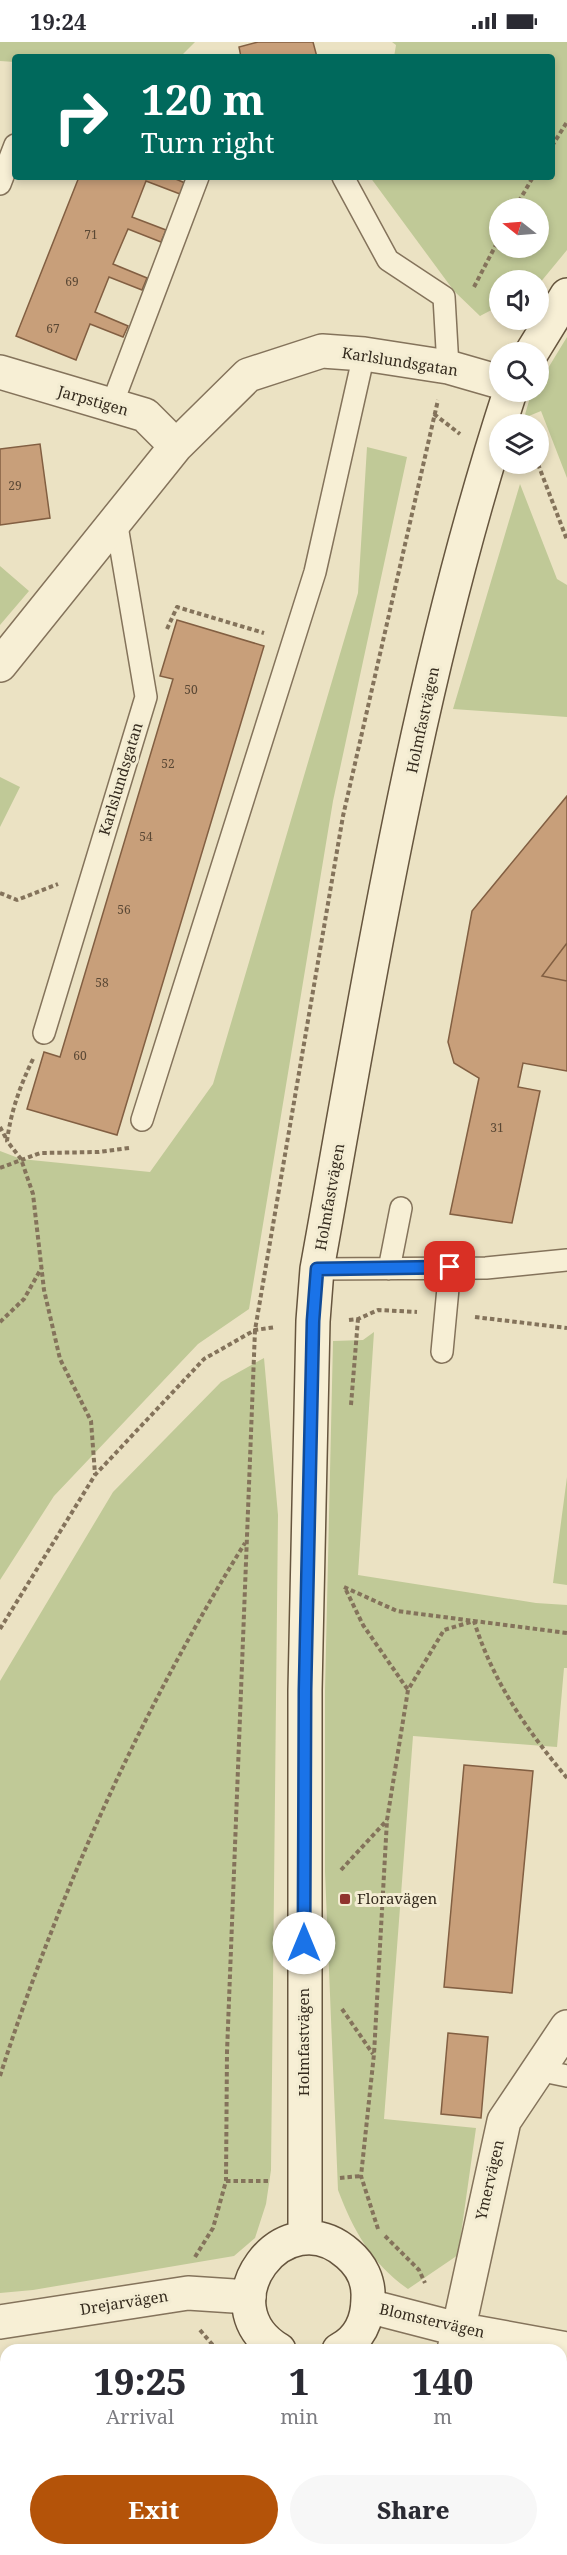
<!DOCTYPE html>
<html lang="en">
<head>
<meta charset="utf-8">
<style>
	:root { --surface:#fff; --page:#f7f7f7; --text:#2b2b33; --muted:#7c7c81; --accent:#b45309 }
	body { margin:0; font-family:"Noto Serif",serif; background:var(--page); color:var(--text); height:100vh; display:flex; flex-direction:column; font-size:22px; white-space:nowrap }
	* { box-sizing:border-box; margin:0 }
	p { font-size:20px; color:var(--muted) }
	.icon { flex:none; width:33px; height:33px; fill:none; stroke:currentColor; stroke-width:2; stroke-linecap:round; stroke-linejoin:round }
	.map { position:relative; flex:1; overflow:hidden }
	.details { position:absolute; left:0px; top:2302px; width:567px; height:212px; display:flex; flex-direction:column; background:var(--surface); border-radius:18px 18px 0 0; box-shadow:0 3px 9px #0003 }
	.details>* { flex:none }
	.guide { position:absolute; left:12px; top:12px; width:543px; height:126px; border-radius:6px; box-shadow:0 3px 9px #0003; background:#00695c; color:#fff; overflow:hidden }
	.needle { width:39px; rotate:287deg }
	.tools { position:absolute; left:489px; top:156px; display:grid; gap:12px }
	.tools a { display:grid; place-items:center; width:60px; height:60px; border-radius:50%; background:var(--surface); box-shadow:0 3px 9px #0003; font-size:30px }
	.pin { position:absolute; display:grid; place-items:center; width:51px; height:51px; color:#fff; margin:-26px; border-radius:12px; box-shadow:0 3px 9px #0006 }
	.me { position:absolute; width:66px; margin:-33px; rotate:0deg; stroke-linejoin:round; filter:drop-shadow(0 0 4px #0008) }
	.turn { display:flex; align-items:center; gap:21px; height:126px; padding:0 30px; font-size:27px }
	.turn .icon { width:78px; height:78px; stroke-width:2.5 }
	.turn b { display:block; font-size:42px; line-height:51px }
	.eta { display:flex; justify-content:space-evenly; align-items:center; height:102px; text-align:center }
	.eta b { font-size:36px; font-weight:800; line-height:42px }
	.primary-button { display:flex; gap:12px; margin-top:auto; padding:12px 30px }
	.primary-button a { flex:1; height:69px; border-radius:36px; background:var(--accent); color:#fff; font-size:24px; font-weight:800; line-height:69px; text-align:center }
	.primary-button a+a { background:var(--page); color:var(--text) }
	.status { display:flex; justify-content:space-between; align-items:center; height:42px; padding:0 30px; background:var(--surface); direction:ltr }
	.status svg { height:16px; fill:currentColor }
	.map>svg:first-child { display:block }
	.green { fill:#c0c997; fill-rule:evenodd }
	.building { fill:#c89f7a; stroke:#825f42; stroke-width:1.5 }
	.lines { fill:none; stroke-linecap:round; stroke-linejoin:round }
	.lane-casing { stroke:#84735b; stroke-width:24 }
	.street-casing { stroke:#84735b; stroke-width:36 }
	.secondary-casing { stroke:#66553e; stroke-width:36 }
	.path { stroke:#84735b; stroke-width:4; stroke-dasharray:4.5 3; stroke-linecap:butt }
	.lane { stroke:#f7efd5; stroke-width:21 }
	.street { stroke:#f7efd5; stroke-width:33 }
	.secondary { stroke:#f7efd5; stroke-width:33 }
	.route-casing { stroke:#114b97; stroke-width:15 }
	.route { stroke:#1a73e8; stroke-width:10 }
	.poi-dot { fill:#90332e; stroke:#f3ecd2; stroke-width:2 }
	.labels { text-anchor:middle; stroke-width:6; stroke-linejoin:round; paint-order:stroke }
	.number-label { font-size:12px; fill:#5a4835 }
	.street-label { font-size:15px; fill:#352b1e; stroke:#f3ecd2 }
	.poi-label { font-size:15px; fill:#352b1e; stroke:#f3ecd2; text-anchor:start }
</style>
</head>
<body>
<div class="status"><b>19:24</b><svg viewBox="0 0 49 12"><path d="M0 12V9h3v3zM5 12V6h3v6zM10 12V3h3v9zM15 12V0h3v12zM26 1h20v11H26zM47 4h2v5h-2z"/></svg></div>
<div class="map">
<svg width="567" height="2513" viewBox="0 0 567 2513">
	<rect width="100%" height="100%" fill="#ebe2c3"/>
	<!-- green -->
	<path class="green" d="M0 0H195L180 15H15V20L0 19Z
		M392 0H567V208L539 242 538 238H500L499 264 480 274 454 249 370 135H552V15H394L396 3ZM500 166H538V206H500Z
		M567 295V436L541 369 524 376 531 352 538 350 539 341Z
		M367 405 407 415 333 759 249 1267 198 1302 54 1454 0 1538V1109L21 1117 150 1130 213 1042 358 551Z
		M520 442 557 537 567 543V675L453 667Z
		M0 524 29 549 0 583Z
		M0 735 20 745 0 785Z
		M374 1290 358 1533 536 1561 567 1563V1626H564L557 1705 413 1694 384 2077 476 2086 458 2213 408 2247C372 2222 353 2188 338 2148L325 1830V1649L333 1299 363 1298Z
		M264 1316 278 1473 271 2128 266 2162 255 2196 234 2214 33 2248 0 2251V1639L113 1450 221 1340Z
		M567 1435V1543L553 1541Z"/>
	<!-- building -->
	<path class="building" d="M258 0H313L317 15H241L239 5Z
		M79 135H171L185 141 180 152 146 139 132 175 166 188 161 200 128 187 113 222 147 236 142 248 109 235 95 270 128 284 123 295 90 282 76 318 16 294Z
		M40 402 50 476 0 483V407Z
		M177 578 264 604 117 1093 27 1067 44 1010 60 1015 173 637 160 634Z
		M567 754V901L542 934 567 939V1029L523 1021 518 1045 540 1049 512 1181 450 1172 479 1036 454 1021 448 1000 472 869Z
		M567 901V939L542 934Z
		M464 1723 533 1729 512 1951 444 1945Z
		M448 1991 488 1995 481 2076 441 2072Z
		M561 2367 567 2368V2420L561 2419Z
		M561 2437 567 2438V2490L561 2489Z
		M10 2508H39L38 2513H8Z
		M88 2508H144L143 2513H87Z"/>
	<g class="lines">
		<defs>
			<path id="lane" d="M343 135 388 218 444 255 448 325
				M0 142 15 103
				M111 365 198 135
				M44 991 146 655 116 478
				M142 1078 315 530 364 312
				M317 1227 486 1226 567 1218
				M389 1227 401 1166
				M442 1310 450 1225
				M538 2028 567 2034"/>
			<path id="street" d="M0 330 145 373 176 404
				M0 623 176 404 248 333 322 309 364 312 448 325 500 340
				M368 2264 457 2287 567 2307
				M0 2280 188 2251 249 2255
				M454 2308 504 2079 567 1985
				M438 2508V2513"/>
			<path id="secondary" d="M532 310 567 253
				M305 2196V1648L313 1279 317 1227C370 933 417 635 510 350
				M279 2308C204 2263 284 2155 348 2212 361 2223 369 2239 368 2256 368 2278 359 2298 339 2308
				M299 2513V2508"/>
		</defs>
		<!-- lane casing -->
		<use href="#lane" class="lane-casing"/>
		<!-- street casing -->
		<use href="#street" class="street-casing"/>
		<!-- secondary casing -->
		<use href="#secondary" class="secondary-casing"/>
		<!-- path -->
		<path class="path" d="M552 104 567 80
			M515 166 533 135
			M474 245 500 195
			M434 372 460 392
			M538 422 567 498
			M167 587 177 565 264 591
			M0 851 17 858 58 842
			M33 1017C20 1044 11 1069 7 1099L21 1117 33 1152 44 1248 60 1317 91 1379 95 1432
			M0 1085 7 1098
			M0 1126 40 1111 99 1110 129 1106
			M475 1275 567 1286
			M349 1278 358 1277 378 1268 417 1270
			M0 1280 24 1257 42 1225
			M351 1363 358 1277
			M344 1545 397 1569 567 1591
			M346 1548 363 1583 408 1648
			M0 1587 95 1433 204 1317 255 1288 276 1285
			M341 1828 387 1778
			M342 1967 373 2012
			M0 2034C59 1850 143 1665 245 1501
			M340 2136 361 2134
			M226 2139H270
			M378 2187 361 2134 374 2012 387 1778 408 1648 444 1588 474 1579C493 1640 526 1687 567 1736
			M385 2194 419 2228 425 2241
			M195 2215 213 2186 226 2139 227 2010 255 1288 343 774 438 358
			M200 2288 217 2308
			M231 2513V2508
			M257 2513V2508"/>
		<!-- lane -->
		<use href="#lane" class="lane"/>
		<!-- street -->
		<use href="#street" class="street"/>
		<!-- secondary -->
		<use href="#secondary" class="secondary"/>
	</g>
	<g class="lines">
		<defs>
			<path id="route" d="M304 1901 305 1648 313 1279 317 1227 450 1225"/>
		</defs>
		<!-- route casing -->
		<use href="#route" class="route-casing"/>
		<!-- route -->
		<use href="#route" class="route"/>
	</g>
	<!-- markers -->
	<rect class="poi-dot" x="339" y="1851" width="12" height="12" rx="3"/>
	<g class="labels">
		<!-- number labels -->
		<g class="number-label">
			<text x="91" y="197">71</text>
			<text x="72" y="244">69</text>
			<text x="53" y="291">67</text>
			<text x="15" y="448">29</text>
			<text x="191" y="652">50</text>
			<text x="168" y="726">52</text>
			<text x="146" y="799">54</text>
			<text x="124" y="872">56</text>
			<text x="102" y="945">58</text>
			<text x="80" y="1018">60</text>
			<text x="497" y="1090">31</text>
		</g>
		<!-- street labels -->
		<g class="street-label">
			<text transform="translate(400 320) rotate(9)" y="5">Karlslundsgatan</text>
			<text transform="translate(93 359) rotate(16)" y="5">Jarpstigen</text>
			<text transform="translate(423 678) rotate(-78)" y="5">Holmfastvägen</text>
			<text transform="translate(121 737) rotate(-73)" y="5">Karlslundsgatan</text>
			<text transform="translate(330 1155) rotate(-80)" y="5">Holmfastvägen</text>
			<text transform="translate(304 2000) rotate(-90)" y="5">Holmfastvägen</text>
			<text transform="translate(490 2138) rotate(-77)" y="5">Ymervägen</text>
			<text transform="translate(124 2261) rotate(-9)" y="5">Drejarvägen</text>
			<text transform="translate(432 2279) rotate(13)" y="5">Blomstervägen</text>
		</g>
		<!-- poi labels -->
		<g class="poi-label">
			<text x="357" y="1862">Floravägen</text>
		</g>
	</g>
</svg>
<div class="tools">
<a><svg class="needle" viewBox="-14 -14 28 28"><path d="M0-13l5 13h-10z" fill="#e53935"/><path d="M0 13l5-13h-10z" fill="#7c7c81"/></svg></a>
<a><svg class="icon" aria-label="sound" viewBox="0 0 24 24"><path d="M4 9h4l5-4v14l-5-4H4zM17 9q2 3 0 6"/></svg></a>
<a><svg class="icon" aria-label="search" viewBox="0 0 24 24"><circle cx="10" cy="10" r="6"/><path d="M15 15l6 6"/></svg></a>
<a><svg class="icon" aria-label="layers" viewBox="0 0 24 24"><path d="M12 4l9 5-9 5-9-5zM3 14l9 5 9-5"/></svg></a>
</div>
<div class="pin" style="left:450px;top:1225px;background:#d93025"><svg class="icon" aria-label="arrive" viewBox="0 0 24 24"><path d="M6 21V4h12l-3 4 3 4H6"/></svg></div>
<svg class="me" style="left:304px;top:1901px" viewBox="-20 -20 40 40"><circle r="19" fill="#fff"/><path d="M0-13L10 11 0 6-10 11z" fill="#1a73e8"/></svg>
<div class="guide">
<div class="turn"><svg class="icon" aria-label="right" viewBox="0 0 24 24"><path d="M7 20v-9h11M14 6l5 5-5 5"/></svg><div><b>120 m</b>Turn right</div></div>
</div>
<section class="details">
<div class="eta">
<div><b>19:25</b><p>Arrival</p></div>
<div><b>1</b><p>min</p></div>
<div><b>140</b><p>m</p></div>
</div>
<div class="primary-button"><a>Exit</a><a>Share</a></div>
</section>
</div>
</body>
</html>
